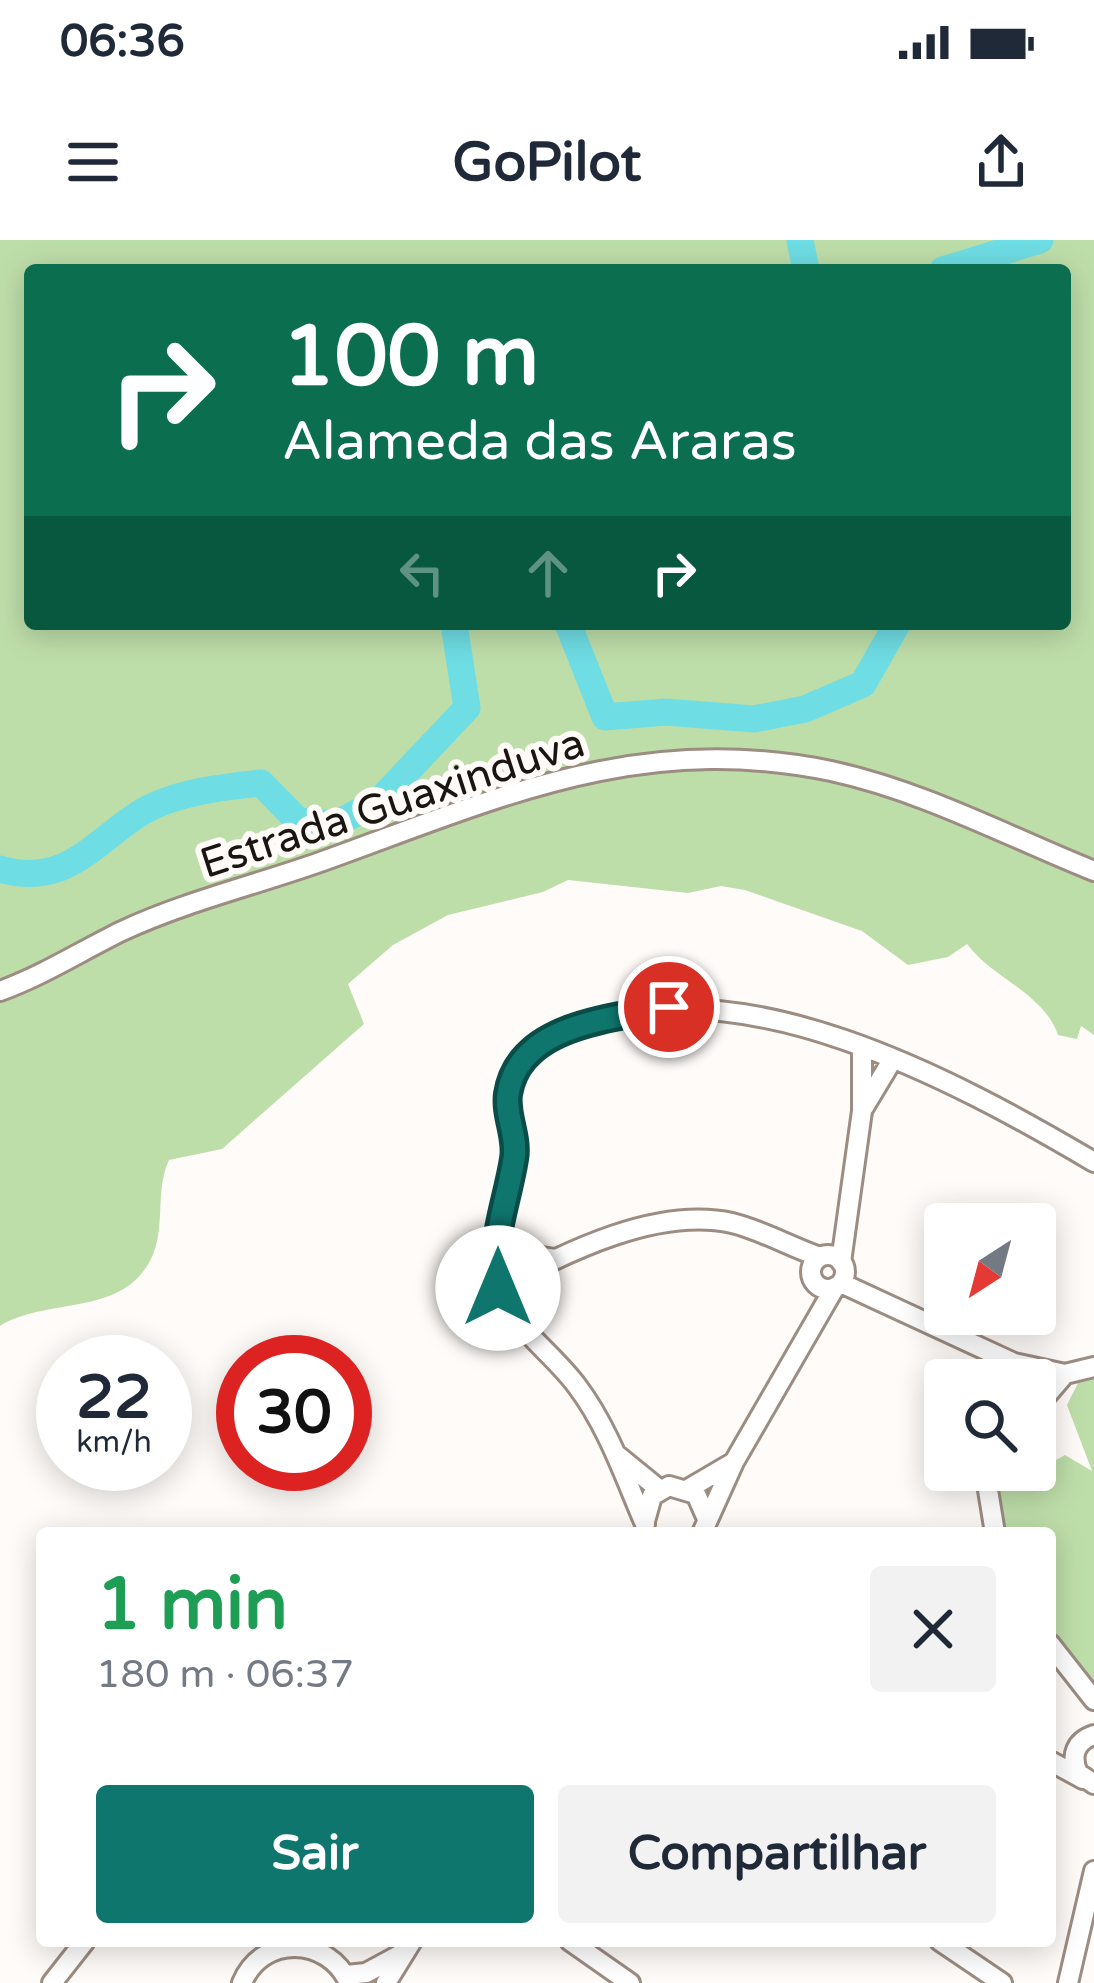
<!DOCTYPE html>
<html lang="pt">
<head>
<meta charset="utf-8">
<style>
	:root { --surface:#fff; --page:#f2f2f3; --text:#1f2937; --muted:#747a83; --accent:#0f766e }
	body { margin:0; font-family:"Varela Round",sans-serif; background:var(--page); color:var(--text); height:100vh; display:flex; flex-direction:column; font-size:45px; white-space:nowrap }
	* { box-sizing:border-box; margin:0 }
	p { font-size:39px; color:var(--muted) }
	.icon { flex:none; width:66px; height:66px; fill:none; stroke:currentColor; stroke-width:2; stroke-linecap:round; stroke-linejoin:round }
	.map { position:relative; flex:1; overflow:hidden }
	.panel { position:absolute; left:36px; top:1287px; width:1020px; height:420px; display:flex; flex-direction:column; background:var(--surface); border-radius:12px; box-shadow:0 6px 30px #0003 }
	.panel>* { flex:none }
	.top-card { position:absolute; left:24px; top:24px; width:1047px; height:366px; border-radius:12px; box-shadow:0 6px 30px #0003; background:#0b6e4f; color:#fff; overflow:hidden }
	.needle { width:78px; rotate:216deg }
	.fabs { position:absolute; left:924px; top:963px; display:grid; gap:24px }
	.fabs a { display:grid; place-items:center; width:132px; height:132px; border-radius:12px; background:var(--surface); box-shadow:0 6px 30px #0003; font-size:60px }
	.speed { position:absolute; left:36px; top:1095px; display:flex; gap:24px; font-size:60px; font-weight:700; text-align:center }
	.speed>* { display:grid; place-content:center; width:156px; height:156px; border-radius:50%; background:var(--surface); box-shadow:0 6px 30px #0003; line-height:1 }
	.speed small { font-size:30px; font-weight:400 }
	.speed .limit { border:18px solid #d22; background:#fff; color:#111 }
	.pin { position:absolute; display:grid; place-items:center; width:102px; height:102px; color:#fff; margin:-51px; border:6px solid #fff; border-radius:50%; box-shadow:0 3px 12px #0007 }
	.me { position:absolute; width:132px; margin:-66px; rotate:0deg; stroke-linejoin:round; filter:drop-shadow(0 0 9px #0008) }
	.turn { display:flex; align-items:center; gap:42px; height:252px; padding:0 60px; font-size:54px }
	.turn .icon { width:156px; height:156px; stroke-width:2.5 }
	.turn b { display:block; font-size:84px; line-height:102px }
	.lanes { display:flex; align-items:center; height:114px; padding:0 60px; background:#0003; justify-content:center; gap:60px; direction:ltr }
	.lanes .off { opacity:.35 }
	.round { display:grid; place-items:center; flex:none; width:126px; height:126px; border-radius:12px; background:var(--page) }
	.summary { display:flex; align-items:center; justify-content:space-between; height:204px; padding:0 60px }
	h1 { font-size:72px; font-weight:700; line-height:90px; color:#1e9e55 }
	.action { display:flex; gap:24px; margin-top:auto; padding:24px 60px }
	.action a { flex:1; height:138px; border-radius:12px; background:var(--accent); color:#fff; font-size:48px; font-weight:700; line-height:138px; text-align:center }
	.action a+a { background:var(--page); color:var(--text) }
	.status { display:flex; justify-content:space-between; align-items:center; height:84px; padding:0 60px; background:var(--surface); direction:ltr }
	.status svg { height:33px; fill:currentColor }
	header { display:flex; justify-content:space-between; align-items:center; height:156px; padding:0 60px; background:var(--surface); font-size:54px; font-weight:700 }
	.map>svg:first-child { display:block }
	.green { fill:#bedea9; fill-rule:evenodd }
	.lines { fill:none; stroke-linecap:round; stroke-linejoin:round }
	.river { stroke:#6fdde4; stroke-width:27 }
	.minor-casing { stroke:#9c8c82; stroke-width:24 }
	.minor { stroke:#fff; stroke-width:18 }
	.route-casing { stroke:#0a4d48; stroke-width:30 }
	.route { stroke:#0f766e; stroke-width:21 }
	.labels { text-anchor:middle; stroke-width:12; stroke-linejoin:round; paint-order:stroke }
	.street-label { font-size:42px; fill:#1b1511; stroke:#fefbf8 }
</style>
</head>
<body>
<div class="status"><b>06:36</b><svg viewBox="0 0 49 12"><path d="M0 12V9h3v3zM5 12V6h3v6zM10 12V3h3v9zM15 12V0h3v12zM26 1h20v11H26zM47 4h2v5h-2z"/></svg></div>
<header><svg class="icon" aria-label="menu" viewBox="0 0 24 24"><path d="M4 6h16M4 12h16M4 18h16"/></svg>GoPilot<svg class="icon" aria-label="share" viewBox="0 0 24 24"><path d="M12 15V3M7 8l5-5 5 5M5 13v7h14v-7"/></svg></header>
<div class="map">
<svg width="1094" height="1743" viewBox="0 0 1094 1743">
	<rect width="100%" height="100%" fill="#fefbf8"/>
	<!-- green -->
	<path class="green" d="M0 0H1094V795L1081 786 1077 799 1058 795C1043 752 994 740 967 704L948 717 908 725 862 691 745 650 721 646 688 653 568 640 543 652 448 675 393 705 348 744 364 784 222 909 169 920C154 952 167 989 150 1021 120 1077 47 1057 0 1086ZM30 30H1065V384H30Z
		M1094 1137V1463L1050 1404V1293H999L995 1272 1002 1230H1035L1038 1173H1048L1054 1185 1042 1228 1065 1215 1092 1231 1067 1165 1079 1141Z"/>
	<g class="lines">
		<!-- river -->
		<path class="river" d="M800 0 806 30
			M943 30 1040 0
			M568 384 605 477 666 472 754 479 805 469 863 444 897 384
			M0 629C66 648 92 603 142 572 176 552 223 547 261 543L298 581 336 584 380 560 467 468 454 384"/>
		<defs>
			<path id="minor" d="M0 751C44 735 81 711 122 691 184 662 255 645 320 622 496 559 638 491 831 531 923 551 1007 596 1094 631
				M864 867 891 822
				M496 996 522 1014 555 1019
				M811 1032a17 17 0 1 1 34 0a17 17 0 1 1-34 0Z
				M841 1022 862 871V810
				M841 1043 1014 1123 1065 1134
				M498 1048C564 1014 655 966 732 983 761 990 791 1007 820 1017
				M1035 1169 1065 1134 1094 1127
				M617 1215 660 1250
				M688 1249 734 1222
				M645 1281 652 1256 669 1246 696 1254 707 1279
				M645 1284C625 1238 608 1187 577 1146 552 1112 513 1088 498 1047 483 1004 512 959 515 915 517 887 502 863 512 834 522 807 551 799 576 789 736 721 957 841 1094 922
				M702 1293 734 1222 835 1047
				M995 1293 988 1250 997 1230
				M1050 1404 1094 1460
				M1094 1495C1076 1501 1070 1515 1078 1533L1094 1544
				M1050 1521 1083 1539
				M570 1701 630 1743
				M940 1701 1002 1743
				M346 1735 366 1733 403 1713
				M52 1743 85 1701
				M242 1743C262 1694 328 1696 349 1743
				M386 1743 412 1701
				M1068 1743 1094 1631"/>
		</defs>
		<!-- minor casing -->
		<use href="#minor" class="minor-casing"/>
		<!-- minor -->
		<use href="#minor" class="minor"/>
	</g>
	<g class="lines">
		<defs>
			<path id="route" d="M498 1048C489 1004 507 963 514 919 518 897 505 876 508 854 519 784 611 779 669 767"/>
		</defs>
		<!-- route casing -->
		<use href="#route" class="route-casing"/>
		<!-- route -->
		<use href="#route" class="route"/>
	</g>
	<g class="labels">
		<!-- street labels -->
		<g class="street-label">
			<text transform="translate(392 562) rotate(-18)" y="15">Estrada Guaxinduva</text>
		</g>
	</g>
</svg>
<div class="fabs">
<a><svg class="needle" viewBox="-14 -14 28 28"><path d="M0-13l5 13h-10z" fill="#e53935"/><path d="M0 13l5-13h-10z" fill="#747a83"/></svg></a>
<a><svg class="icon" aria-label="search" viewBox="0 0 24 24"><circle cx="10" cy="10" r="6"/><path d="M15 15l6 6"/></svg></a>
</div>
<div class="speed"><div>22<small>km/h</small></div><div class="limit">30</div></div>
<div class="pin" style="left:669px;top:767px;background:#d93025"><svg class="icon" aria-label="arrive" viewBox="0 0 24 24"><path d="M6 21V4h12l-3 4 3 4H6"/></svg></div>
<svg class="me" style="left:498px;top:1048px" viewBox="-20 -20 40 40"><circle r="19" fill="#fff"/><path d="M0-13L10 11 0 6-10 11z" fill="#0f766e"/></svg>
<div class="top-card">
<div class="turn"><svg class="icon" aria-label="right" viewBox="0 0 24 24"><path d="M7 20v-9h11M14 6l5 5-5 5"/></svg><div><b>100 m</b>Alameda das Araras</div></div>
<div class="lanes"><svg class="icon off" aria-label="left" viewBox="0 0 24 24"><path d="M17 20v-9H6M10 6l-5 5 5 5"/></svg><svg class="icon off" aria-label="ahead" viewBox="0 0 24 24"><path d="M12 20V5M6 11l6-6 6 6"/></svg><svg class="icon" aria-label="right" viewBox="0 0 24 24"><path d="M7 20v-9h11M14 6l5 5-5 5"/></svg></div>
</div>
<section class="panel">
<div class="summary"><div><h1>1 min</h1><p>180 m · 06:37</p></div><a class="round"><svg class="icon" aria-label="close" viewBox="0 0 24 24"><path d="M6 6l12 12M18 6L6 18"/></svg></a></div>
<div class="action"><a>Sair</a><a>Compartilhar</a></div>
</section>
</div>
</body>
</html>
